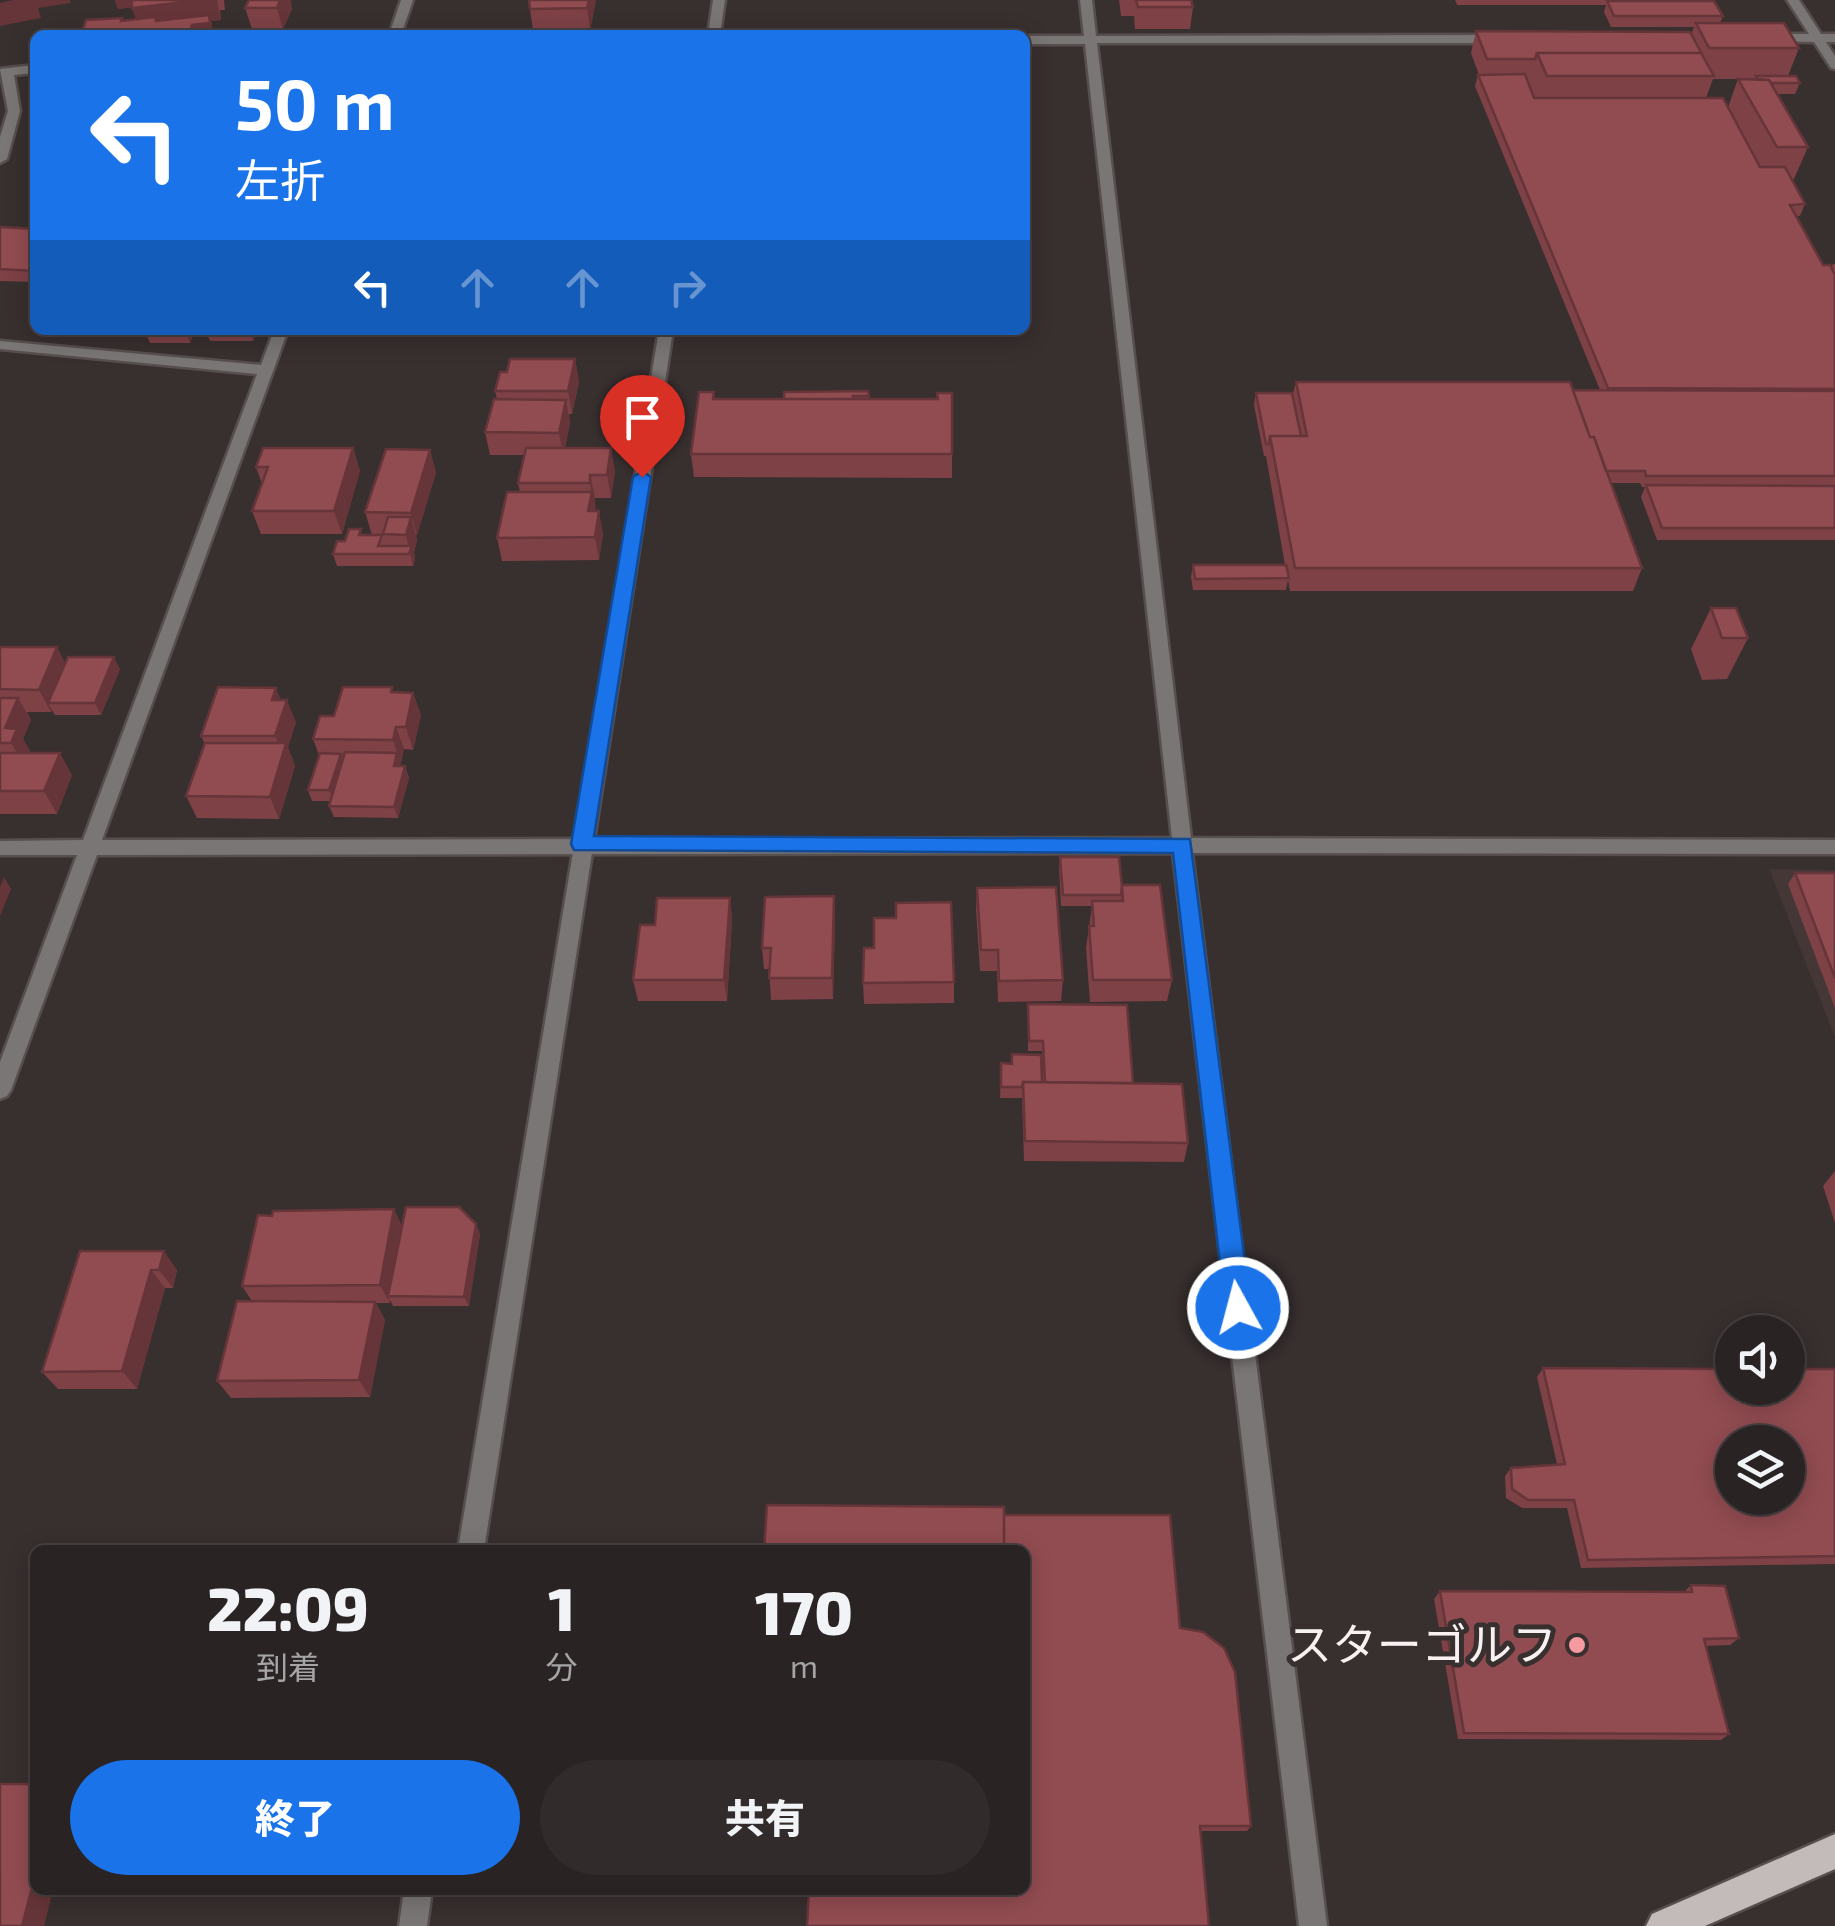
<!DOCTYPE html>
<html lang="ja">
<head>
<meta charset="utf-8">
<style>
	:root { --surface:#2a2323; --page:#322b2b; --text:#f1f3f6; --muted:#a5a4a6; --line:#464041; --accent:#1a73e8 }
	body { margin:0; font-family:"Exo 2","Noto Sans JP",sans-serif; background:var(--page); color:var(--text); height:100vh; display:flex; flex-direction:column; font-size:38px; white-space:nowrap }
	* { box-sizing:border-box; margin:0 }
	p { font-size:32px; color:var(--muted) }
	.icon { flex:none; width:55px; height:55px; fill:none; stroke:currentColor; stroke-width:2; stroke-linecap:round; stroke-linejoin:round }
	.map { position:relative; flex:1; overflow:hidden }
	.sheet { position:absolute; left:30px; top:1545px; width:1000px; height:350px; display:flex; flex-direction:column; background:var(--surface); border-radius:15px; box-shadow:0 5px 25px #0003,0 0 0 2px var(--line) }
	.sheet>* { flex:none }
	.guide { position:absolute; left:30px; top:30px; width:1000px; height:305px; border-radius:15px; box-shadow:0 5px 25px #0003,0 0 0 2px var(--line); background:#1a73e8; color:#fff; overflow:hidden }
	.fabs { position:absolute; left:1715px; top:1315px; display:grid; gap:20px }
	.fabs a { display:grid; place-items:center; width:90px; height:90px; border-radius:50%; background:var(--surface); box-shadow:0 5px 25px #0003,0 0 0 2px var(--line); font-size:50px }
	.pin { position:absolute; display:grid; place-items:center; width:85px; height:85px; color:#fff; margin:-102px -42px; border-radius:50% 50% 50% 0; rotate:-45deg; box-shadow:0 0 10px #0007 }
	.pin .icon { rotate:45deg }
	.me { position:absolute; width:110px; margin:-55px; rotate:353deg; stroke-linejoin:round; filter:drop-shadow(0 0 8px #0008) }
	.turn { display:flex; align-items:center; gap:35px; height:210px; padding:0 40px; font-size:45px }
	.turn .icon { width:130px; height:130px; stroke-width:2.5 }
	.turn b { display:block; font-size:70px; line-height:85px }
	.lanes { display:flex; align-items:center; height:95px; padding:0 40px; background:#0003; justify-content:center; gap:50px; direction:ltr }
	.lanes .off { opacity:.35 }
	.eta { display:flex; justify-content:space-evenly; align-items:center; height:170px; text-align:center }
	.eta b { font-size:60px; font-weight:800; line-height:70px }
	.button { display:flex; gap:20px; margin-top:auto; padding:20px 40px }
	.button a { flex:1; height:115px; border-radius:60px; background:var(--accent); color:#fff; font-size:40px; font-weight:800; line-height:115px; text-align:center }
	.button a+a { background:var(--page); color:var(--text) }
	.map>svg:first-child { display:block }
	.built { fill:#463737 }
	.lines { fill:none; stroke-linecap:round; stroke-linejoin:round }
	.service-casing { stroke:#574e4e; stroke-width:5 }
	.minor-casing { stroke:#574e4e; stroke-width:5 }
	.primary-casing { stroke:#574e4e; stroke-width:5 }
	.service { fill:#7a7676; fill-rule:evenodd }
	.minor { fill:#7a7676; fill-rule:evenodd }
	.primary { fill:#c3baba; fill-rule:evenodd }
	.wall { fill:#7d4146; fill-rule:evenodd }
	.shaded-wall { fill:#663539 }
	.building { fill:#914c51; stroke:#663539; stroke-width:2.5; fill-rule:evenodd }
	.route { fill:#1a73e8; stroke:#114b97; stroke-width:2.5 }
	.poi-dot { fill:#f49aa0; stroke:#382f2f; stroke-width:4 }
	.labels { text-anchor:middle; stroke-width:10; stroke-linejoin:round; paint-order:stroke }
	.near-poi-label { font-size:45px; fill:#f7f1f1; stroke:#382f2f; text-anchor:end }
</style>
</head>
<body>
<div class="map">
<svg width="1835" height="1926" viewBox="0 0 1835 1926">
	<rect width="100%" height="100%" fill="#382f2f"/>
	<!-- built -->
	<path class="built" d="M1769 869 1835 870V1037Z"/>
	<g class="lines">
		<defs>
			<path id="service" d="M713 0H725L720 35H708Z
				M659 330H673L484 1550H458Z
				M404 1890H432L427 1926H399Z"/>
			<path id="minor" d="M401 0H413L401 35H389Z
				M1080 0H1092L1096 36 1498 35 1504 39 1498 43H1097L1191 838 1835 840V854L1192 853 1327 1926H1299L1173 853 97 855 11 1090 7 1096 0 1099V1062L77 855H0V841L83 840 257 374 0 349V341L261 365 274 330H288L102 840 1172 838 1085 44H1025V36H1084Z
				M1787 0H1799L1821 34H1835V42H1826L1835 56V69L1831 68 1814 42 1763 41V35L1767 34H1809Z
				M35 65V73L14 75 20 111 7 159 0 163V137L8 111 0 69Z"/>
			<path id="primary" d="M1835 1834V1869L1705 1926H1646L1652 1914Z"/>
		</defs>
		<!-- service casing -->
		<use href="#service" class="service-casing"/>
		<!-- minor casing -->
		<use href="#minor" class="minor-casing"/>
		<!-- primary casing -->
		<use href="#primary" class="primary-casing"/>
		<!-- service -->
		<use href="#service" class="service"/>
		<!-- minor -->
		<use href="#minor" class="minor"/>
		<!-- primary -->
		<use href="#primary" class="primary"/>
	</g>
	<!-- wall -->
	<path class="wall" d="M115 0H224L225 10H220L221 20 211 21 213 34 81 35 123 20 136 19 132 7 118 9Z
		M596 0 590 30H533L530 9Z
		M1119 0H1191L1193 7 1190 29H1135L1134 16H1121Z
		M1455 0H1608L1723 16 1720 23 1799 48 1788 76 1800 83 1795 94H1777L1808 147 1794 179H1791L1805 204 1800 216H1796L1823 265 1831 268 1833 264H1835V540H1657L1641 497 1645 487H1642L1640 483H1611L1642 568 1633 591H1290L1288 580 1286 590H1193L1191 577 1193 565H1285L1266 456H1264L1254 405 1256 393 1292 397 1296 382 1600 390 1475 86 1478 75H1479L1471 53 1476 31 1691 35 1694 27H1611L1604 12 1606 5H1457ZM1713 79H1738L1728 107 1706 98Z
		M290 2 292 9 283 29H252L245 8Z
		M0 227 35 229V282L0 281Z
		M90 330H195L190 343H150L146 334 92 335Z
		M203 330H257L253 341H210L208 336H205Z
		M575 359 579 382 572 414H569L570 423 565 448 615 471 611 498H595V511L603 534 599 560 502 561 497 538 520 492 518 483 524 455H490L485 432 497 399 495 391 507 372Z
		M868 391 869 399H937L952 393V478L694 477 691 454 715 399H784Z
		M353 448 360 471 342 534H261L252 511 262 484 256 467Z
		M430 450 436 473 416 536 417 540 414 553 415 558 413 566H337L333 554 363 535H372L365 512Z
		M1711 608 1748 638 1727 679 1702 680 1691 649Z
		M0 647 65 664 120 669 101 715H55L52 710 51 712H27L31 720 23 739 30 751 29 753 72 775 57 814H0Z
		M394 692 413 693 421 715 413 750 404 749 400 762V766H405L409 778 398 818 334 817 329 806 331 801H312L308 790 319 755 313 739 334 716Z
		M281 700 296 722 288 747 295 766 279 819 197 818 186 796 205 744 201 736Z
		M1060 857 1122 886 1172 980 1167 1001 1090 1002 1086 948 1092 906H1061L1059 868Z
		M1795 873H1835V1008L1788 884Z
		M977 888 1063 980 1061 1001 998 1002 997 971H980L976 910Z
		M834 896 835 918 833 999 771 1000 769 969H764L762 948Z
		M730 898 732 920 727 1001H638L633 980 655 925Z
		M954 982V1003L864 1004 863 983Z
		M1028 1004 1133 1083 1188 1143 1184 1162 1024 1161 1022 1098H1000L1001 1063 1043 1082 1042 1051H1028Z
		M1835 1171V1223L1823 1186Z
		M476 1224 480 1234 469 1306H393L390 1300V1303H376L385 1320 370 1397 231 1398 217 1381 252 1301 242 1286 402 1227Z
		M80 1251 177 1270 173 1288H165L137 1389H58L42 1372Z
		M1543 1368 1835 1369V1564L1581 1568 1567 1508H1522L1506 1498 1505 1476 1511 1468 1557 1464 1537 1377Z
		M1004 1515 1180 1628 1251 1826 1247 1831H1200L1025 1890Z
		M1691 1585 1739 1638 1730 1645 1706 1646 1729 1734 1721 1740 1458 1739 1434 1599 1440 1591 1684 1592Z"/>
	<!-- shaded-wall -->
	<path class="shaded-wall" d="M13 0H70V3L38 8 41 18 0 26V3Z
		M115 0H137L139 6 118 9Z
		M201 0H217L221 20 211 21 213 34 141 35 132 8Z
		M280 0H291L292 9 283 29 277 8Z
		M589 0H596L590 30 587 8Z
		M186 330H195L190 343 185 331Z
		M249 330H257L253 341Z
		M575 359 579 382 572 414 568 391Z
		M566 400 570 423 563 456 559 433Z
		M353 448 360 471 342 534 334 511Z
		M611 448 615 471 611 498 607 475Z
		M430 450 436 473 417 536 411 513Z
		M590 475 595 498 596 515 588 511 591 493 590 483Z
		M599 511 603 534 599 560 595 537Z
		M411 517 417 540 414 553 415 558 413 566 406 535Z
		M57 647 69 670 48 703 52 710 51 712 39 690Z
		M114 657 120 669 101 715 95 703Z
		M276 688 284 708 287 700 296 722 288 747 295 766 279 819 270 797 283 755 275 736 272 700Z
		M413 693 421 715 413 750 406 727Z
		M18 698 31 720 23 739 30 751 24 765 11 743 5 728Z
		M396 727 404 749 398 778 394 766 397 753 393 740Z
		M60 753 72 775 57 814 44 791Z
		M341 754 345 765 334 801 329 790Z
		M405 766 409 778 398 818 394 807Z
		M4 877 11 889 0 916V887Z
		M834 896 835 918 833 999 832 978Z
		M730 898 732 920 727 1001 724 980Z
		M394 1209 403 1228 388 1296 390 1303 380 1285Z
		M476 1224 480 1234 469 1306 464 1297Z
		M164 1251 177 1270 173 1288 159 1270Z
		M151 1270 165 1288 137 1389 122 1371Z
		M375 1302 385 1320 370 1397 359 1380Z
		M35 1876V1890H53L44 1926H22Z"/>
	<!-- building -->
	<path class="building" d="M132 0H201L132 8Z
		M249 0H280L277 8H245Z
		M529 0H589L587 8 530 9Z
		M1136 0H1191L1193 7H1138Z
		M1607 1H1714L1723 16H1614Z
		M209 15 210 23 192 25 191 29 141 35H81L86 20 122 18 121 21 155 17 156 21Z
		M1696 23H1784L1799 48H1709Z
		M1476 31 1690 32 1703 56 1701 53H1537L1535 59H1487Z
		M1537 53H1701L1714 76H1547Z
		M1525 74 1534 98H1723L1760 167H1785L1805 204 1790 205 1823 265H1830L1835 275V389L1608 388 1478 75Z
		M1756 76H1796L1800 83H1771L1769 80 1758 79Z
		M1738 79 1769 80 1808 147H1777Z
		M0 227 35 229V271L0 269Z
		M146 330H186L145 332Z
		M510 359H575L568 391H495L500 372H507Z
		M1296 382H1570L1590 437H1594L1642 568H1295L1270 436H1307Z
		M1573 390 1835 391V476H1646L1645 471H1606L1594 437H1590Z
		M868 391 869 396H853V399H784V392Z
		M699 392H714L713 399H938L937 393H952V454H691Z
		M1256 393H1292L1301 436H1270L1269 444H1266Z
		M494 399 566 400 559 433 485 432Z
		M263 448H353L334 511H252L268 467H256Z
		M526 448H611L607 475H590V483H518Z
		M386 449 430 450 411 513 365 512Z
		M1646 485 1835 486V528H1662Z
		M507 492H592L588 511H599L595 537 497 538Z
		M388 517H411L406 535 383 534Z
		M349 529H361L359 535H382L378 546H412L409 554H333L337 541H345Z
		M1193 565H1286L1289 578 1195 579Z
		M1711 608H1736L1748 638H1722Z
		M0 647H57L39 690 0 689Z
		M68 657H114L95 703H48Z
		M218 687 276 688 272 700H287L275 736H201Z
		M343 687H392L391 692 413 693 406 727H396L393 740 313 739 320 716H334Z
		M0 698H18L5 728 17 729 11 743H0Z
		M205 743H286L270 797 186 796Z
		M345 752 397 753 394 766H405L394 807 329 806Z
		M0 753H60L44 791H0Z
		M320 753 341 754 329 790H308Z
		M1060 857H1119L1122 887 1121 895H1063Z
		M1795 873H1835V978Z
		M1122 885H1160L1172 980H1093L1089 926H1094L1092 901H1123Z
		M1056 887 1063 980 999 981 998 950H981L977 888Z
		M834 896 832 978H769L771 948H762L765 897Z
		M657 898H730L724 980H633L640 925H655Z
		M951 902 954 982 863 983 864 948H874V918H896V903Z
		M1028 1004 1127 1005 1133 1083 1045 1082 1043 1041H1029Z
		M1012 1054 1041 1055 1042 1082H1023L1022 1087H1001V1063L1012 1064Z
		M1023 1082 1182 1084 1188 1143 1025 1141Z
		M406 1207H459L476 1224 464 1297 388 1296Z
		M394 1209 380 1285 242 1286 258 1215 272 1216 273 1211Z
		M80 1251H164L159 1270H151L122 1371 42 1372Z
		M237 1301 375 1302 359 1380 217 1381Z
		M1543 1368 1732 1369V1388H1788V1369H1835V1556L1588 1560 1574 1500H1528L1512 1489 1511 1468 1565 1464ZM1732 1442H1788V1498H1732Z
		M767 1505 1004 1507V1550H764Z
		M1004 1515H1170L1180 1628 1203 1632 1224 1648 1235 1672 1251 1826H1200L1209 1926H807L809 1890H1025V1550H1004Z
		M1691 1585 1725 1586 1739 1638 1704 1639 1729 1734 1464 1733 1440 1591 1692 1592Z
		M0 1784H35V1876L22 1926H0Z"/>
	<!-- route -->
	<path class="route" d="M642 471 651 477 594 836 1190 839 1251 1308 1247 1317 1238 1320 1229 1317 1225 1308 1173 853 574 850 571 844 633 477Z"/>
	<!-- markers -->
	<circle class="poi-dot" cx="1577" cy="1645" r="10"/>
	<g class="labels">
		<!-- near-poi labels -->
		<g class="near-poi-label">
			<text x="1557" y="1661">スターゴルフ</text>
		</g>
	</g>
</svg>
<div class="fabs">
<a><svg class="icon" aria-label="sound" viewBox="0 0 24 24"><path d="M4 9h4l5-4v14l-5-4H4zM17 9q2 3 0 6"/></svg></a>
<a><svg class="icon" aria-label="layers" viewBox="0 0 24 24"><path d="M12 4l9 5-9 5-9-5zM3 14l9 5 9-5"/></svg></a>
</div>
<div class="pin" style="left:642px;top:477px;background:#d93025"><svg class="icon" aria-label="arrive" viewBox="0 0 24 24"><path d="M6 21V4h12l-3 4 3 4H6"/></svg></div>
<svg class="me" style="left:1238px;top:1308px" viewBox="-20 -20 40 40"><circle r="17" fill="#1a73e8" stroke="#fff" stroke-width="3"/><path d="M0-11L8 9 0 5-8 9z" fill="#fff"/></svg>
<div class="guide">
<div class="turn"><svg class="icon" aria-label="left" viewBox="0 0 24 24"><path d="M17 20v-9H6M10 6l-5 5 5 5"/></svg><div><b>50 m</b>左折</div></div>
<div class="lanes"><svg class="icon" aria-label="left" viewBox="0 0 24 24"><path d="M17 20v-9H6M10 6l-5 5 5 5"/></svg><svg class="icon off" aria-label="ahead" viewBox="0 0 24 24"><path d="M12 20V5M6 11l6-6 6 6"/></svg><svg class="icon off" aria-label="ahead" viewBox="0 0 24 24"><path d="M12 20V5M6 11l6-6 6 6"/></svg><svg class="icon off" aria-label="right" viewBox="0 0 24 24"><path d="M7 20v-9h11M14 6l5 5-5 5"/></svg></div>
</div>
<section class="sheet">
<div class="eta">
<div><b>22:09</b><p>到着</p></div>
<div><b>1</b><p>分</p></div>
<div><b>170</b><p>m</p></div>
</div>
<div class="button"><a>終了</a><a>共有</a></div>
</section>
</div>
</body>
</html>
